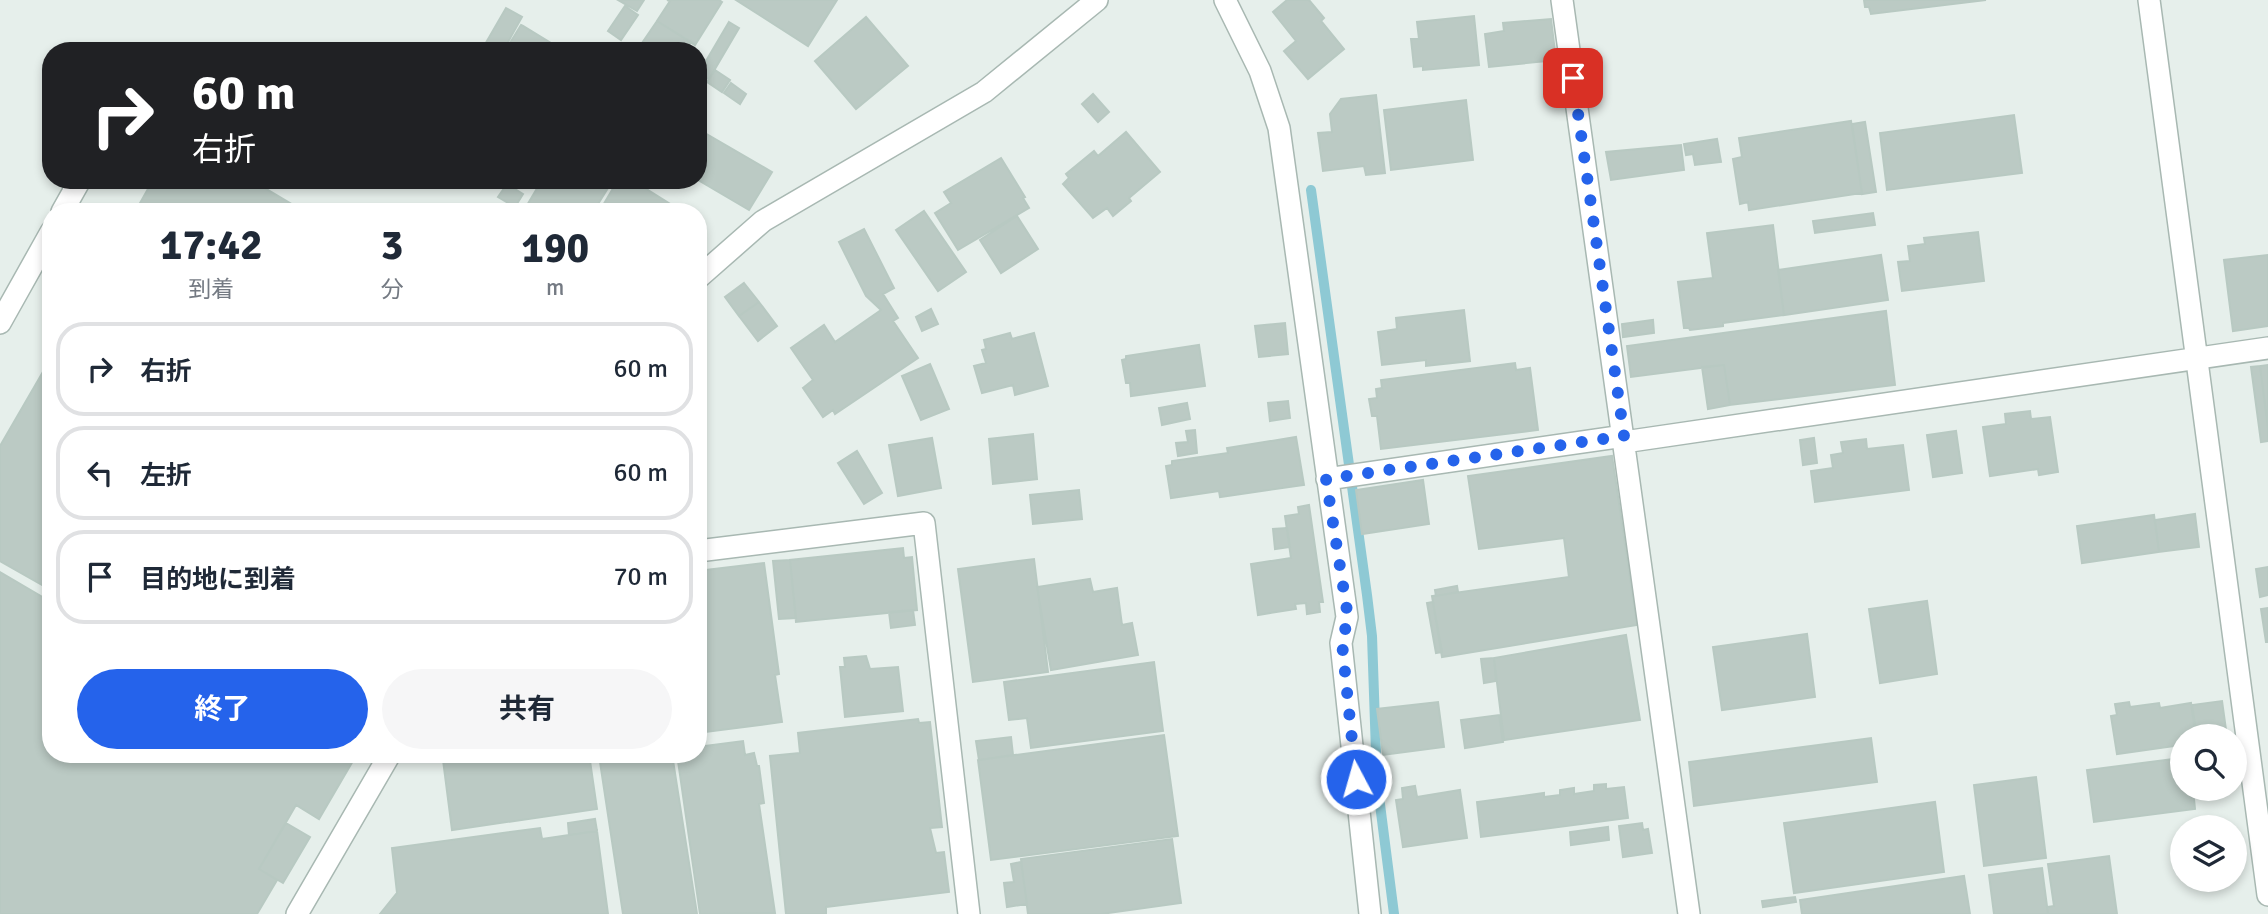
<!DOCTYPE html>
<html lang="ja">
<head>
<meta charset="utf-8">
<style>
	:root { --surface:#fff; --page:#f6f6f7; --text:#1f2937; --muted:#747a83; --line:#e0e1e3; --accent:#2563eb }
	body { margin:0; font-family:Signika,"Noto Sans JP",sans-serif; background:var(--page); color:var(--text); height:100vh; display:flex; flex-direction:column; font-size:26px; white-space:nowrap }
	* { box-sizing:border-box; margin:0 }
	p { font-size:23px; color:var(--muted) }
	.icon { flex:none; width:38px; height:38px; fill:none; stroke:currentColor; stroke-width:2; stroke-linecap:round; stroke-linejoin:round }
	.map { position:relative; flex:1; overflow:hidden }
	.side { position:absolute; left:42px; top:203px; width:665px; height:560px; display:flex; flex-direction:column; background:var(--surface); border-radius:28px; box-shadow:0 4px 10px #0003 }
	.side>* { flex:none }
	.top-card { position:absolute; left:42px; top:42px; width:665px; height:147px; border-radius:28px; box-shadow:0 4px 10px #0003; background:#202124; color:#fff; overflow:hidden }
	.controls { position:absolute; left:2170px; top:724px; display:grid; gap:14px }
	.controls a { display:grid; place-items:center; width:77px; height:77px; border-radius:50%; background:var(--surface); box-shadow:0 4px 10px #0003; font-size:35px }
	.pin { position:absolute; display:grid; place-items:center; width:60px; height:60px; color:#fff; margin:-30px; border-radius:14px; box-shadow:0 4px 10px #0006 }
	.me { position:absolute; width:77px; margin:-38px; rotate:354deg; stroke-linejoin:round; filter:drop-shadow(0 0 5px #0008) }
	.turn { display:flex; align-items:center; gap:24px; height:147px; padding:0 35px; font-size:32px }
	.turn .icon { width:91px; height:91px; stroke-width:2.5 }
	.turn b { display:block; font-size:49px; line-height:60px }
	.eta { display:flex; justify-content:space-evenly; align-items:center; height:119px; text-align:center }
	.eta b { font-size:42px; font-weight:700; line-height:49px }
	.cta { display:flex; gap:14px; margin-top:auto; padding:14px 35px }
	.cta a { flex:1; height:80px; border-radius:42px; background:var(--accent); color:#fff; font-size:28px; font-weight:700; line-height:80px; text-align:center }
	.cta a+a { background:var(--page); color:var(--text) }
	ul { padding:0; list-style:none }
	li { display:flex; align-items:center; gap:21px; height:94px; margin:0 14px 10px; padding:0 21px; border:4px solid var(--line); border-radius:28px }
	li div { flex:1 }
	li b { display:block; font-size:26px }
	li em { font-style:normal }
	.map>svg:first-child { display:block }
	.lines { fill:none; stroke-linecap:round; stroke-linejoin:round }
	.stream { stroke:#8ec9d4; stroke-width:10 }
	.building { fill:#bbcac4; stroke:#b8c9c2; stroke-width:2 }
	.minor-casing { stroke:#a8b8b2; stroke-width:24 }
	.tertiary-casing { stroke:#a8b8b2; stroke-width:24 }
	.minor { stroke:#fff; stroke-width:21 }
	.tertiary { stroke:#fff; stroke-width:21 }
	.route { stroke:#2563eb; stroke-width:12; stroke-dasharray:0 21.6 }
</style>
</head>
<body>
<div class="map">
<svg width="2268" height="914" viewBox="0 0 2268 914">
	<rect width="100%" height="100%" fill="#e6efeb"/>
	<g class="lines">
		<!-- stream -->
		<path class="stream" d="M1311 190 1367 595 1372 636 1377 781 1394 914"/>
	</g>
	<!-- building -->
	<path class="building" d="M618 0H644L637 11Z
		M667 0H719L722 2 695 45 657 21 670 1Z
		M736 0H837L808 46Z
		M1287 0H1309L1324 18 1321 21 1344 49 1308 79 1284 51 1296 41 1273 12Z
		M1864 0H1986L1871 14 1869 7H1865Z
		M625 6 638 15 621 40 608 31Z
		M506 8 522 17 503 51H493L484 46Z
		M1474 16 1479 65 1423 70V66L1414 67 1411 39H1419L1417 22Z
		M866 17 908 66 856 109 815 61Z
		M1551 19 1556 60 1489 67 1485 34 1504 31 1503 23Z
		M657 21 691 42 685 51H647L640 46Z
		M729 22 739 28 709 79 699 73Z
		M521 25 523 26 564 51H505Z
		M715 70 730 80 722 92 707 82Z
		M731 83 746 94 740 104 724 93Z
		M1093 94 1109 112 1098 122 1082 104Z
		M1376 95 1385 173 1366 175 1364 166 1323 171 1318 133 1332 132 1330 114 1341 99Z
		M1466 100 1473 160 1391 170 1384 110Z
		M2014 115 2022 173 1887 190 1880 133Z
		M1851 121 1862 193 1749 210 1748 202 1740 204 1733 159 1742 157 1739 138Z
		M1865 122 1876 192 1862 194 1852 124Z
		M698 129 772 172 749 210 698 180Z
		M1126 132 1160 172 1129 198 1131 201 1113 216 1107 208 1093 218 1063 184 1069 178 1066 174 1094 151 1098 156Z
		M1717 139 1721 162 1695 165 1693 154 1686 155 1684 144Z
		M1681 145 1684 170 1611 180 1606 152Z
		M1001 158 1025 197 1023 198 1029 208 958 250 935 213 951 203 944 192Z
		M153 180H251L305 212H135Z
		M542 180H613L593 212H523Z
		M618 180H632L683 212H599Z
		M507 184 523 194 515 207 498 197Z
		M924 211 966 272 938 291 896 230Z
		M1873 213 1875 225 1815 233 1813 221Z
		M1017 216 1038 249 1001 273 980 240Z
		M1773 225 1784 315 1723 323V326L1690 330 1689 328H1684L1678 282 1713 278 1707 233Z
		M864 229 894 288 883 294 898 318 893 321 918 358 835 414 833 410 823 417 803 388 813 380 791 348 824 325 835 342 881 310 866 296 839 242Z
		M1978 232 1984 281 1902 291 1898 262 1910 261 1908 246 1925 244 1924 238Z
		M1881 255 1888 300 1784 315 1778 270Z
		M2268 255V326L2233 331 2224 260Z
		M744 283 759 302 739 316 725 297Z
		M759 302 777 326 758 341 739 316Z
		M931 309 938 324 922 331 916 317Z
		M1464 310 1470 361 1426 366V360L1382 365 1378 332 1397 329 1396 318Z
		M1886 311 1895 385 1730 405 1724 365 1631 377 1627 346Z
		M1653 320 1654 333 1623 337 1622 324Z
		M1285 323 1288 354 1259 357 1255 326Z
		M1010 333 1012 339 1034 333 1048 386 1015 395 1013 385 982 393 974 366 986 363 982 350 986 349 984 340Z
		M1199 345 1205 386 1131 396 1130 383H1126L1122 360 1126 359V356Z
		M51 358V590L0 561V446Z
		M1515 363 1516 370 1530 368 1538 430 1381 449 1377 416H1372L1369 399 1377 398 1376 389 1382 388 1381 380Z
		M930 364 949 409 921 420 902 376Z
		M1724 365 1730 405 1708 409 1702 367Z
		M2268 365V427L2260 366Z
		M2260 366 2268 428V441L2261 442 2251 367Z
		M1288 401 1290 418 1270 421 1268 403Z
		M1187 403 1190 419 1162 425 1159 408Z
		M2030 411 2031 419 2050 417 2058 472 2039 475 2038 469 1990 476 1983 427 2006 424 2005 414Z
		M1195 430 1197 453 1178 456 1176 443 1188 442 1186 431Z
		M1956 431 1962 473 1933 477 1927 435Z
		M1033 434 1037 479 993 484 989 439Z
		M1296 437 1304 485 1220 497 1219 491 1171 498 1166 466 1172 465V461L1228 453 1227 448Z
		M932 438 941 488 898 496 889 445Z
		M1814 438 1817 463 1803 465 1800 440Z
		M1866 439 1867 449 1903 445 1909 490 1815 502 1811 471 1833 468 1831 455 1843 453 1841 442Z
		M857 451 882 493 864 504 838 463Z
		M1612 456 1637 625 1442 657 1432 596 1569 577 1564 538 1479 549 1468 476Z
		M1423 480 1429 524 1362 534 1356 490Z
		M1079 490 1082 519 1033 524 1030 495Z
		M1309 505 1323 602H1319L1320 612 1307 614 1306 603 1295 604 1296 609 1258 615 1251 564 1291 558 1285 516 1299 514 1298 507Z
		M2195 514 2199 547 2159 552 2155 520Z
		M2154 515 2159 552 2082 563 2077 526Z
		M1287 528 1290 547 1275 549 1273 529Z
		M903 548 904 558 912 557 917 610 796 622 790 560Z
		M1034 559 1048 672 973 682 958 569Z
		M790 560 796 618 779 619 773 561Z
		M764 563 779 674 775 675 782 722 706 732 698 674V571Z
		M2268 567V595L2260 597 2256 569Z
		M0 572 51 602V754H357L319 819 296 805 259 869 277 880 257 914H0Z
		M1090 579 1093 592 1117 588 1122 625 1132 623 1138 655 1051 670 1037 587Z
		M1457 586 1458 592 1436 596 1435 590Z
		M1927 601 1937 674 1880 683 1869 609Z
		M1433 602 1442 652 1436 653 1427 603Z
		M2268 608V642H2266L2261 609Z
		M913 610 915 625 891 628 889 612Z
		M1807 634 1815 697 1722 710 1713 647Z
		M1626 635 1640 720 1504 740 1494 658Z
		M866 656 870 669 898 667 903 711 845 717 840 667H845L844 658Z
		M1494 658 1496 681 1484 683 1481 659Z
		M1154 662 1163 731 1031 748 1027 718 1009 720 1004 682Z
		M698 674 706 732 698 733Z
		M2222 701 2227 737H2197L2192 705Z
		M1438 702 1444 747 1383 755 1377 709Z
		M2129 702 2130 707 2159 703 2160 708 2191 703 2196 737H2182V745L2117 754 2111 716 2117 715 2115 704Z
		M1499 715 1503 742 1465 748 1461 720Z
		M918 719 919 723 930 722 942 827 930 828 936 853 944 852 949 892 826 907V914H786L770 756 800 753 798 733Z
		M1164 735 1178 836 991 860 978 760Z
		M1011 737 1013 755 979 760 976 741Z
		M1871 738 1877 782 1694 806 1689 762Z
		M743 741 745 755 754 753 757 766H759L764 803 759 804 775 913 700 914 677 754H698V747Z
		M480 754H589L597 809 452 830 443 760Z
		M650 754H672L697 914H623L600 762Z
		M2182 758V789H2193L2195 809 2094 822 2087 770Z
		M2036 777 2046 858 1984 866 1974 785Z
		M1606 784V789L1624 787 1628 818 1481 837 1477 802 1544 793V797L1560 795V790L1574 788V794L1594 791V785Z
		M1415 786 1417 797 1460 790 1467 838 1403 847 1396 800 1403 799 1402 788Z
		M1935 802 1944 872 1794 893 1784 823Z
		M595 819 597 831 569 835 568 823Z
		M286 823 310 837 283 883 259 869Z
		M1642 823 1643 830 1648 829 1652 853 1623 857 1619 826Z
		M1608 827 1609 840 1571 845 1570 832Z
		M540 828 542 839 597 831 608 914H380L397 893 392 848Z
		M1172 839 1181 903 1101 914H1028L1021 859Z
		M2109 856 2117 914H2048L2047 907 2054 906 2048 864Z
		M1021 862 1027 904 1007 907 1004 883 1014 882 1011 864Z
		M2042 868 2048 914H1994L1989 875Z
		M1964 876 1970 914H1802L1800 900Z
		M1795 897 1796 902 1763 907 1762 901Z"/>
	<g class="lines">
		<defs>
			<path id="minor" d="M1225 0 1260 71 1279 128 1347 617 1341 643 1370 914
				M1562 0 1689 914
				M2149 0 2268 895
				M62 212 80 180
				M0 323 51 232
				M1624 442 2268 348
				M1327 479 1624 436
				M698 551 924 523 969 914"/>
			<path id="tertiary" d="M698 278 763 221 984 92 1097 0
				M297 914 390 754"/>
		</defs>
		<!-- minor casing -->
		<use href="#minor" class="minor-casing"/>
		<!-- tertiary casing -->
		<use href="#tertiary" class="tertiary-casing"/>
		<!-- minor -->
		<use href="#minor" class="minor"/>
		<!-- tertiary -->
		<use href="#tertiary" class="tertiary"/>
	</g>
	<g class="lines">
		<!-- route -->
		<path class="route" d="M1356 779 1342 643 1348 617 1326 479 1624 436 1573 78"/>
	</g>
</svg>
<div class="controls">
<a><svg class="icon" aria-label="search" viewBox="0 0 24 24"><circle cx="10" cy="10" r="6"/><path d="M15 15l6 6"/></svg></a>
<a><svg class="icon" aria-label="layers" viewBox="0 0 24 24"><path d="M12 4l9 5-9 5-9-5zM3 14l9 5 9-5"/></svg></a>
</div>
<div class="pin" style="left:1573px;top:78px;background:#d93025"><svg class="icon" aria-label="arrive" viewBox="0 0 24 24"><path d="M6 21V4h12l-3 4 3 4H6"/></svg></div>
<svg class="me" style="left:1356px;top:779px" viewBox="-20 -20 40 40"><circle r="17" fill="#2563eb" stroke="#fff" stroke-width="3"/><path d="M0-11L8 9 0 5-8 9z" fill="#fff"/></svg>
<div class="top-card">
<div class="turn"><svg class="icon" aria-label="right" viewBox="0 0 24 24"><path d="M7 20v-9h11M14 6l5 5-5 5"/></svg><div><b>60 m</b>右折</div></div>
</div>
<section class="side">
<div class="eta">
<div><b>17:42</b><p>到着</p></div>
<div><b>3</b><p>分</p></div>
<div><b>190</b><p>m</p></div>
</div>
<ul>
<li><svg class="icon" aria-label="right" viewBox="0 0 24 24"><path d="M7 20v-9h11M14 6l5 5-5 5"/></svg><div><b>右折</b></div><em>60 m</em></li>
<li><svg class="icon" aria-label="left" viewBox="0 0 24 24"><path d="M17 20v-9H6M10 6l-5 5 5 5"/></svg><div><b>左折</b></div><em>60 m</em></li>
<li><svg class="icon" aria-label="arrive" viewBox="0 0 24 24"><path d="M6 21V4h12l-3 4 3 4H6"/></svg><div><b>目的地に到着</b></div><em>70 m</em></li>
</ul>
<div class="cta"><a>終了</a><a>共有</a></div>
</section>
</div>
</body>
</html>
